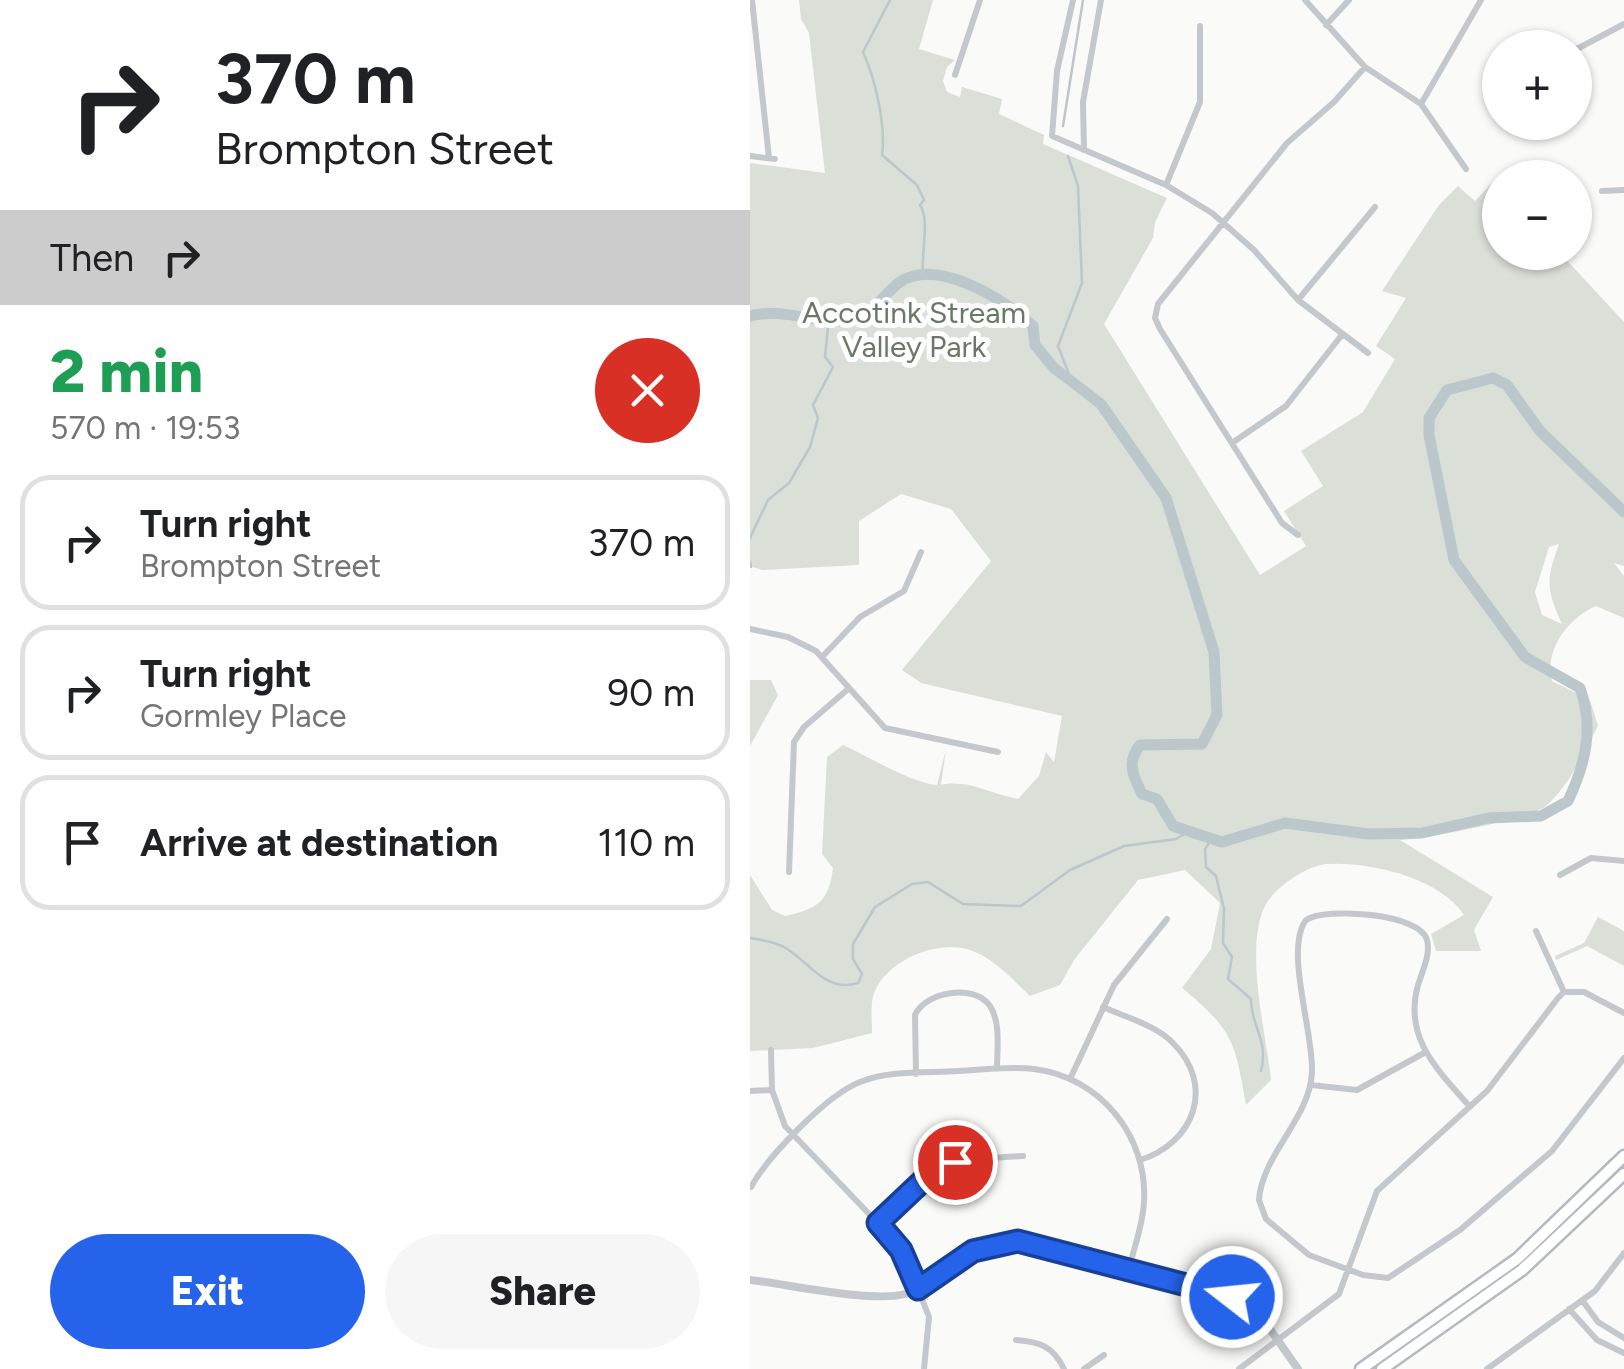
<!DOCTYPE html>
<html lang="en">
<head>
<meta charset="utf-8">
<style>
	:root { --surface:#fff; --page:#f6f6f6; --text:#202124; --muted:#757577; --line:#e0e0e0; --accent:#2563eb }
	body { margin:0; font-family:Figtree,sans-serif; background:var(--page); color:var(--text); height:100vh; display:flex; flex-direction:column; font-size:38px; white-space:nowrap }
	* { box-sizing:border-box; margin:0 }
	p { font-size:32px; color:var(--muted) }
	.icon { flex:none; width:55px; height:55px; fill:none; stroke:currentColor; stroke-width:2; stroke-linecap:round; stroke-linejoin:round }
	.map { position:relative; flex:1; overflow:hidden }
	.sheet { display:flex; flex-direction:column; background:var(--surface); width:750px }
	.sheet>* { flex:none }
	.guide { background:#fff; color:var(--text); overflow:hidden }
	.controls { position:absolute; left:732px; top:30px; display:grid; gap:20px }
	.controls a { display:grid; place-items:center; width:110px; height:110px; border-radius:50%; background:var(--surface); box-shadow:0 2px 8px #0004; font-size:50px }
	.pin { position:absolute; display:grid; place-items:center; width:85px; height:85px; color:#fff; margin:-42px; border:5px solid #fff; border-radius:50%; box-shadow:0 2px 10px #0007 }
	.me { position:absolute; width:110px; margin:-55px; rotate:286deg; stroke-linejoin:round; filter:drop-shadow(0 0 8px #0008) }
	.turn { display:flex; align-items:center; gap:35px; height:210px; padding:0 50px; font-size:45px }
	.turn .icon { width:130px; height:130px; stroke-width:2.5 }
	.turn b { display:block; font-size:70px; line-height:85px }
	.then { display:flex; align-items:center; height:95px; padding:0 50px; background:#0003; gap:20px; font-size:38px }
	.round { display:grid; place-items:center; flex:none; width:105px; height:105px; border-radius:52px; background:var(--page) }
	.summary { display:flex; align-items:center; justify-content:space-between; height:170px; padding:0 50px }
	h1 { font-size:60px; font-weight:800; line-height:75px; color:#1e9e55 }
	.action { display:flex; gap:20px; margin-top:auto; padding:20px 50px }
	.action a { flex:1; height:115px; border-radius:60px; background:var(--accent); color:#fff; font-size:40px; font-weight:800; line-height:115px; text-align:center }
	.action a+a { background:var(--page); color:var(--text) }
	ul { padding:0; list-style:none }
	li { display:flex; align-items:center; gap:30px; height:135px; margin:0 20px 15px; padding:0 30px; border:5px solid var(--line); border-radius:30px }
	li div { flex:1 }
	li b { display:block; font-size:38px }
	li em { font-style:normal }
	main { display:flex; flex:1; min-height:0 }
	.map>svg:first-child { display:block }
	.green { fill:#dadfd7; fill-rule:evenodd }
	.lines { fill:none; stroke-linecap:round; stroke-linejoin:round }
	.stream { stroke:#bbc7cb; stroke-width:2.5 }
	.river { stroke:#bbc7cb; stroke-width:11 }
	.primary-casing { stroke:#b5babe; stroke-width:15 }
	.minor { stroke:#c3c8cc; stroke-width:6 }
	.tertiary { stroke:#c3c8cc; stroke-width:8 }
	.primary { stroke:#fff; stroke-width:10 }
	.route-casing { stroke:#184099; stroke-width:25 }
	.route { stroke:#2563eb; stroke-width:18 }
	.labels { text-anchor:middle; stroke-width:10; stroke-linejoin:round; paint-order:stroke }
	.park-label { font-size:30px; fill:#687a64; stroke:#fff }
</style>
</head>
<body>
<main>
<section class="sheet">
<div class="guide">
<div class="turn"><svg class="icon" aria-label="right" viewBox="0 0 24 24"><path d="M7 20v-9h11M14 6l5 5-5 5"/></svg><div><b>370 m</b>Brompton Street</div></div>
<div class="then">Then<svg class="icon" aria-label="right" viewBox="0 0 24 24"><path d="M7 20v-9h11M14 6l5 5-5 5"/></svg></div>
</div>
<div class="summary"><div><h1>2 min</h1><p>570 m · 19:53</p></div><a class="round" style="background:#d93025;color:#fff"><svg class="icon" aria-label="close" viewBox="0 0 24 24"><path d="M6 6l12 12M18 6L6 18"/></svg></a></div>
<ul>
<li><svg class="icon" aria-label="right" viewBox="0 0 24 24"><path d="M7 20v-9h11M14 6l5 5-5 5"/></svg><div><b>Turn right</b><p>Brompton Street</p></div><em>370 m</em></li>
<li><svg class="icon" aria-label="right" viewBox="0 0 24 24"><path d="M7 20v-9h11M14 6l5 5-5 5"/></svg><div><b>Turn right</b><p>Gormley Place</p></div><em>90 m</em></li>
<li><svg class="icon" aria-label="arrive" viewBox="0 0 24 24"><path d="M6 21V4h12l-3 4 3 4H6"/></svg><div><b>Arrive at destination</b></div><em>110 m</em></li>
</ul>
<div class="action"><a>Exit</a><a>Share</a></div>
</section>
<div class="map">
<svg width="874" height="1369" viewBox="0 0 874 1369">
	<rect width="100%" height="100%" fill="#fafaf8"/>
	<!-- green -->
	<path class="green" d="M49 0H183L169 49 205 60 197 67 193 81 197 92 210 97 212 87 252 99 249 114 294 135 293 144 417 198 405 222 403 238 354 324 510 575 556 546 534 511 573 486 551 451 613 412 645 359 626 346 656 298 632 291 689 205 708 186 725 201 743 182 750 183V252L810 253 874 322V505L855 501 874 512V566L864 563 874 576V618L846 606C819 618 794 648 802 681L840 700 848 726C833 753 820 785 796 806 780 819 674 839 650 840L743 897 724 930 731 951H686L681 934 714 915C691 878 619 861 576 864 556 866 524 888 515 906 494 948 516 1033 521 1080L496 1105C485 1041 483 1030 432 988L461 949 470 903 435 870 388 880 324 960 310 985 280 996C261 978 243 957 217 949 185 940 136 961 124 993 120 1004 122 1021 122 1033L63 1048 0 1051V875L22 910 35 916C67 909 79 902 83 868L72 854 77 757 93 745C117 756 164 784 187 785L196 749 191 785C218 779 240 794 268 799L289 776 296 752 304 762 312 716 171 683 152 670 241 561 201 509 151 494 109 521V565L12 570 0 566V163L75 173 59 33 51 19ZM809 544C795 582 797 590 812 624L792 615 785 592 799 547Z
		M0 680H21L28 695 0 746Z
		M848 917 874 931V966L837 946 806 960 805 956 834 943Z"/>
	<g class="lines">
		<!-- stream -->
		<path class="stream" d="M140 0 113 52C126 80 136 128 132 155L167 185 174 200 170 205C180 220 171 253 173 274
			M313 126 333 0
			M318 156 328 186 332 283 308 346 322 382
			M0 538 18 500 39 483 60 447 68 418 63 405 83 367 75 357 79 318
			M0 562 1 567
			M462 839 455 849 456 867 466 876 474 909 473 943 482 957 478 979 501 999C501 1028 519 1039 511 1071
			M0 938C10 940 22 941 32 946 57 958 74 994 108 983L112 974 103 959V944L125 907 162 884 178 882 213 904 271 906 320 870 374 846 426 839 438 832"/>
		<!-- river -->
		<path class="river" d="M0 316C34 307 68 325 102 320 122 317 134 293 150 282 188 257 255 300 283 326L285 345 304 368 351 404 416 498 464 652 467 715 452 744 390 745C376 763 383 775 392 794L407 799 423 826 472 842 535 823 619 834 672 833 738 818 791 816 818 801C836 763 844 727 830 688L775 657 704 560 679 435V418L697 390 743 378 757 385 790 431 874 512"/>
		<defs>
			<path id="primary" d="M611 1369 767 1259 874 1156
				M632 1369 772 1270 874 1174"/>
		</defs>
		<!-- primary casing -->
		<use href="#primary" class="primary-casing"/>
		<!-- minor -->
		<path class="minor" d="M2 0 19 158
			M323 0 307 71 302 136 416 185 462 213 504 250 548 300 618 353
			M555 0 615 67 671 104 716 169
			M576 25 599 0
			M825 50 874 24
			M205 75 230 0
			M671 104 731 0
			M334 150 333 102 351 0
			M0 156 25 159
			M416 185 450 102V26
			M852 191 874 190
			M548 300 625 207
			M482 443 536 406 591 336
			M548 535 532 523 410 329 405 318 408 304 537 143 584 102 615 67
			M0 629 38 637 66 651 135 728 248 752
			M72 657 110 617 154 591 171 552
			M39 872 44 742 54 727 97 690
			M810 875 841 858 874 861
			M786 931 814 992
			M353 1007C375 1017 406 1025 423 1043 466 1086 444 1143 390 1160
			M21 1050 22 1090 35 1126 142 1238 158 1263 179 1317 174 1369
			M166 1074 165 1015C175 992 224 983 240 1006 251 1022 247 1051 247 1069
			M320 1079 364 985 417 919
			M561 1085 607 1090 674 1053
			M0 1091 22 1090
			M720 1107C688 1070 653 1038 668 985 672 972 681 954 677 940 670 913 576 907 556 920 534 949 564 1034 562 1072 560 1119 512 1154 509 1200L516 1219 559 1255 613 1275 638 1278 710 1230 802 1151 874 1058
			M1 1187C18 1156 77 1095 110 1082 139 1070 177 1073 208 1071 233 1070 259 1066 284 1069 350 1077 398 1136 394 1202 393 1225 384 1247 379 1269
			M128 1223C185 1167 192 1160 273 1156
			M832 1300 848 1322 874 1338
			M819 1309 847 1340 874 1353
			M266 1340C290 1342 303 1346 314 1369
			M334 1369 354 1355
			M489 1369 589 1294 627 1191 737 1091 808 998 814 992H834L874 1013
			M737 1369 845 1291 874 1253"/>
		<!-- tertiary -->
		<path class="tertiary" d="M0 1280C37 1284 122 1303 155 1294 203 1280 224 1235 280 1242L488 1300 510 1315 548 1369"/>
		<!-- primary -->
		<use href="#primary" class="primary"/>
	</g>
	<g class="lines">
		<defs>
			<path id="route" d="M205 1162 181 1173 128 1223 151 1250 168 1289 223 1251 268 1241 482 1297"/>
		</defs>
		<!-- route casing -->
		<use href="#route" class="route-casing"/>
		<!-- route -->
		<use href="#route" class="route"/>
	</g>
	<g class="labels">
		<!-- park labels -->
		<g class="park-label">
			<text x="164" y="323">Accotink Stream<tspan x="164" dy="34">Valley Park</tspan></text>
		</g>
	</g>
</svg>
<div class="controls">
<a>+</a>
<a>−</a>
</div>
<div class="pin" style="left:205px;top:1162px;background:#d93025"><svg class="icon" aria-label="arrive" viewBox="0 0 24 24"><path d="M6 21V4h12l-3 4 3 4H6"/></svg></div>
<svg class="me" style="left:482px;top:1297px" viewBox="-20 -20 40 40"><circle r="17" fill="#2563eb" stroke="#fff" stroke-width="3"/><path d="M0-11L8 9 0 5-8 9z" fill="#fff"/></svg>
</div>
</main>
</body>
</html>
